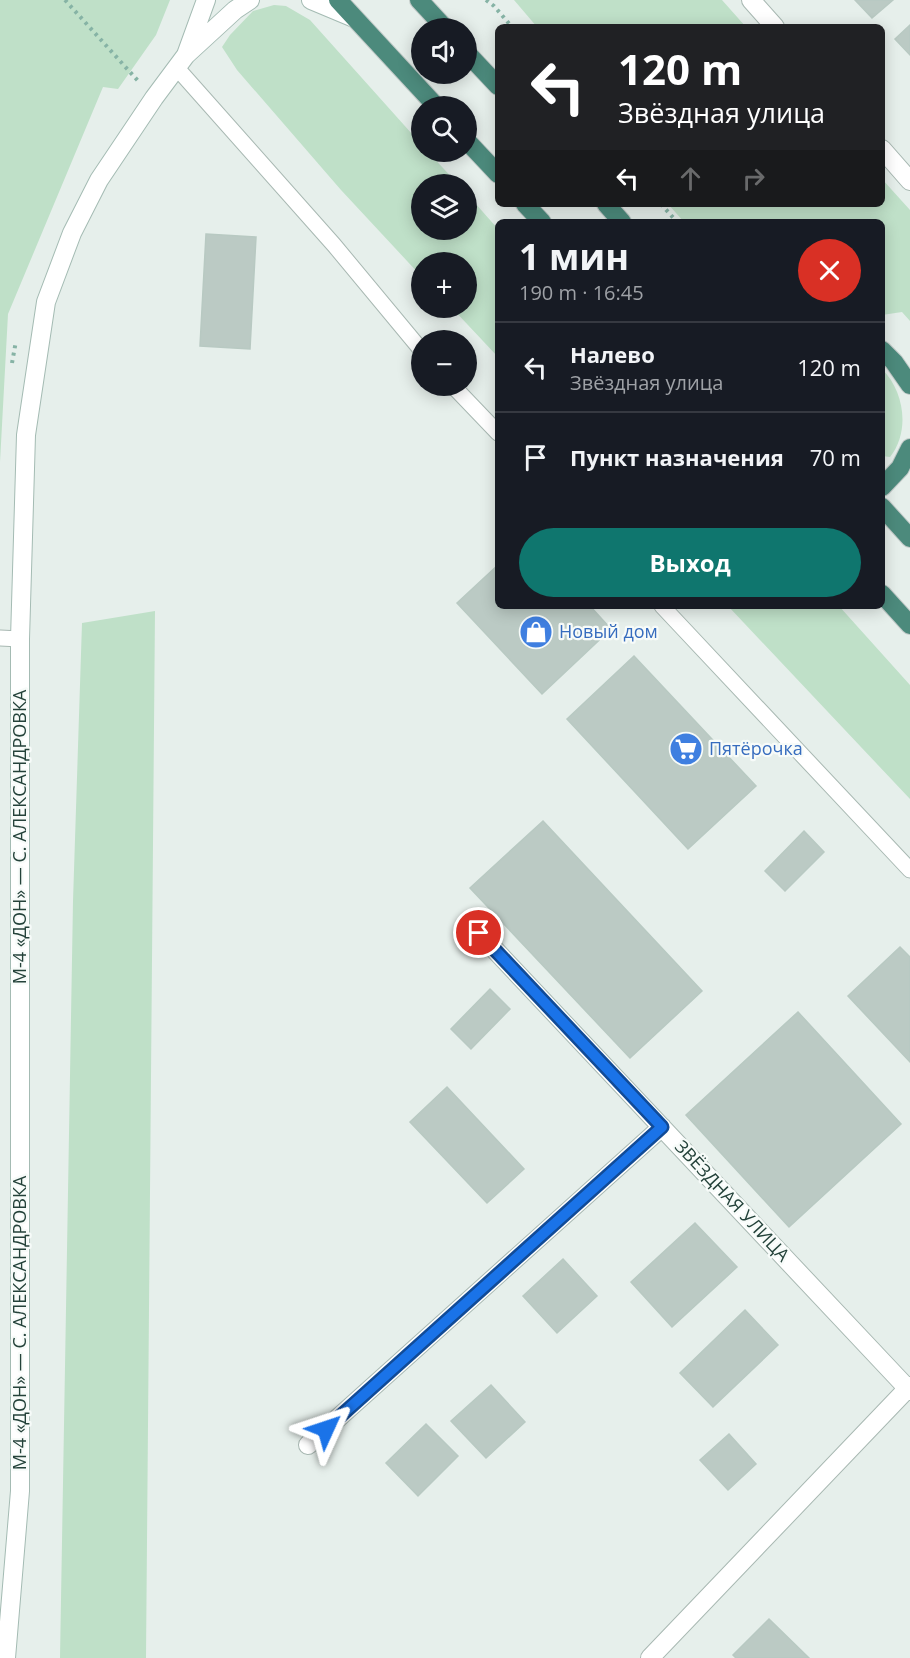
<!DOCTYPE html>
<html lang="ru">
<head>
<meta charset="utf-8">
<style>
	:root { --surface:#171b24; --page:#20242c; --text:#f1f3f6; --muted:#9ea1a6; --line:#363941; --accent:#0f766e }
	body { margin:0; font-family:"Open Sans",sans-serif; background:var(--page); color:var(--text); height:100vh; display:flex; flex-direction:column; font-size:22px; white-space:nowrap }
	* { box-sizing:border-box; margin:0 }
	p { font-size:20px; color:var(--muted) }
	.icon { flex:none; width:33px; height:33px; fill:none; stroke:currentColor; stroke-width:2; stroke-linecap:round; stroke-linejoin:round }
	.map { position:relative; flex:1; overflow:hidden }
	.drawer { position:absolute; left:495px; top:219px; width:390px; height:390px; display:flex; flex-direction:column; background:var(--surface); border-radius:9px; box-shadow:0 3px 15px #0003 }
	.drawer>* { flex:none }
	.top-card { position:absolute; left:495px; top:24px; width:390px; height:183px; border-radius:9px; box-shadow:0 3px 15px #0003; background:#202124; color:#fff; overflow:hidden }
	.controls { position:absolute; left:411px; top:18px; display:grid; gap:12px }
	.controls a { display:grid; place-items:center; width:66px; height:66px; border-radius:50%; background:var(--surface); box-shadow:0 3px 15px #0003; font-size:30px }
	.pin { position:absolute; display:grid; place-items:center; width:51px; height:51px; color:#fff; margin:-26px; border:3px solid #fff; border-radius:50%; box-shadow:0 2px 6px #0007 }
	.me { position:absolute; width:66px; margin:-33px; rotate:48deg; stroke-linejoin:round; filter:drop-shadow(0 0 4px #0008) }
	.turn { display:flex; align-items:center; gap:21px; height:126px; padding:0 24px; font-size:27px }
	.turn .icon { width:78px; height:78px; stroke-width:2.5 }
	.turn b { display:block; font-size:42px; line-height:51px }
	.lanes { display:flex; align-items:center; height:57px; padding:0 24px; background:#0003; justify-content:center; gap:30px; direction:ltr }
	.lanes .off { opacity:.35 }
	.round { display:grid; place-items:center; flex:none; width:63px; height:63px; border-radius:32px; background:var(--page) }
	.headline { display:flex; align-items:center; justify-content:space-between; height:102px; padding:0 24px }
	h1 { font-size:36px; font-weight:700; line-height:45px }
	.button { display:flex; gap:12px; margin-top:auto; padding:12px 24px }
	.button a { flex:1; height:69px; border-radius:36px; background:var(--accent); color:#fff; font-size:24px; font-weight:700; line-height:69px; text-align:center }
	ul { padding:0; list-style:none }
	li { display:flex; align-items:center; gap:18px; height:90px; padding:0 24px; border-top:2px solid var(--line) }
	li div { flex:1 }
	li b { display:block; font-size:22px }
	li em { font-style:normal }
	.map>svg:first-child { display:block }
	.green { fill:#bfe0c8 }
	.building { fill:#bbcac4; stroke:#b8c9c2; stroke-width:1.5 }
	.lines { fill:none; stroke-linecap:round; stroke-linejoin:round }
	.service-casing { stroke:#a8b8b2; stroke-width:17 }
	.minor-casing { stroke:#a8b8b2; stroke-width:20 }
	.secondary-casing { stroke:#a4bbb3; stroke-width:20 }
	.trunk-casing { stroke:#c2cac8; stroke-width:20 }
	.path { stroke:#86b3a5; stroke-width:4; stroke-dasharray:3 4.5; stroke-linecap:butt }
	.service { stroke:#fff; stroke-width:15 }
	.minor { stroke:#fff; stroke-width:18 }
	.secondary { stroke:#fff; stroke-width:18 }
	.trunk { stroke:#4c8a7c; stroke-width:18 }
	.route-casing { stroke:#114b97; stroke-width:15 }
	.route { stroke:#1a73e8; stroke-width:10 }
	.labels { text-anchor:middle; stroke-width:4.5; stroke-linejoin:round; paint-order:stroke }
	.shop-label { font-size:18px; fill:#366cbe; stroke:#f7fbf9; text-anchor:start }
	.street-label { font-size:18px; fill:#24423a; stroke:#f7fbf9 }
</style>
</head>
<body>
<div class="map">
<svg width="910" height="1658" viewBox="0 0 910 1658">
	<rect width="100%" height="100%" fill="#e6efeb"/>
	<!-- green -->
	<path class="green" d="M0 0H170L156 35 118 89 103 87 8 314 0 462Z
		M514 0H722L746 27H537Z
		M274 5 286 6 310 20 421 144 422 152H428L458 184H422V230H466L467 194 498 229V357L452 308H466V262H422L421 276 341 190 237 70 222 47 230 35 253 11Z
		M882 179 910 210V321L902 312 882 315V222H684L668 204H882Z
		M882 369C905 392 910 432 890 457L882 456Z
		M728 606H839L910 685V799Z
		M155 611 146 1658H60L73 901 82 623Z"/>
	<!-- building -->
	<path class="building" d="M855 0H893L872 18Z
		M910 25V55L895 39Z
		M206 234 256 237 250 349 200 346Z
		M498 565V606H590L611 629 542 694 457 603Z
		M634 656 756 786 688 849 567 719Z
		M543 821 702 991 630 1058 470 888Z
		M804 831 824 852 785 891 765 871Z
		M900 947 910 957V1062L848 996Z
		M490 989 510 1009 471 1049 451 1029Z
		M798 1012 901 1124 789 1227 686 1115Z
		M447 1087 524 1169 487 1203 410 1122Z
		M695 1223 737 1267 672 1327 631 1282Z
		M563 1259 597 1296 557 1333 523 1296Z
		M745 1310 778 1345 713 1407 680 1373Z
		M491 1385 525 1422 486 1458 451 1421Z
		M426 1424 458 1456 418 1496 386 1463Z
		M729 1434 756 1464 728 1490 700 1460Z
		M769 1619 809 1658H736L733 1655Z"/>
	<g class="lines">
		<defs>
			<path id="service" d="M176 67 334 245 422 351
				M453 386 498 433
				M662 606 910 870
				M0 638 20 639"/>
			<path id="minor" d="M751 0 775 27
				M882 149 910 181
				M479 933 910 1391
				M308 1445 662 1127
				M650 1658 910 1386"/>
			<path id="secondary" d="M206 0 186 55 235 10 250 0
				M311 0 354 18
				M6 1658 20 1491V639L26 435 46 302 72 233 99 180 154 98 186 55"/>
			<path id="trunk" d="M338 0 436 106
				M419 0 445 28
				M466 52 498 86
				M466 140 498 174
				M525 204 542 222
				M606 204 622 222
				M882 350 894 362 910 385
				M882 487 900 468 910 448
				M882 507 910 538
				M882 594 910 625"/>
		</defs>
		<!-- service casing -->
		<use href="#service" class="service-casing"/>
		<!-- minor casing -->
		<use href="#minor" class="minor-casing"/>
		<!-- secondary casing -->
		<use href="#secondary" class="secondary-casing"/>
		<!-- trunk casing -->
		<use href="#trunk" class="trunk-casing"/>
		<!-- path -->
		<path class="path" d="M65 0 139 82
			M486 0 494 6 512 27
			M661 204 677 222
			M12 363 16 341"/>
		<!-- service -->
		<use href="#service" class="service"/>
		<!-- minor -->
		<use href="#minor" class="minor"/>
		<!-- secondary -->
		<use href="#secondary" class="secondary"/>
		<!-- trunk -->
		<use href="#trunk" class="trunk"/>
	</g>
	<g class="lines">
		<defs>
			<path id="route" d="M326 1429 662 1127 479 933"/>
		</defs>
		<!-- route casing -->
		<use href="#route" class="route-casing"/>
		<!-- route -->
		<use href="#route" class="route"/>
	</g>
	<!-- icons -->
	<defs>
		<symbol id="shop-disc" viewBox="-11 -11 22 22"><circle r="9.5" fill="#3f7fe0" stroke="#f7fbf9"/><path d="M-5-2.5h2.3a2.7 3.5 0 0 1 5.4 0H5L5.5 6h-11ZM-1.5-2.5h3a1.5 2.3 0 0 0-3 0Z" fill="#fff"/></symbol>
		<symbol id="supermarket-disc" viewBox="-11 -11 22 22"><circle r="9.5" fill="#3f7fe0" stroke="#f7fbf9"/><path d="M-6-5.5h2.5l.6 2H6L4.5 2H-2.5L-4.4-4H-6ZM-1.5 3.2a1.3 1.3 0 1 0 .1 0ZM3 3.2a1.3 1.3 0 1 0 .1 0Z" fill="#fff"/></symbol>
	</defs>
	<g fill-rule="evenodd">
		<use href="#shop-disc" x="517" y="613" width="38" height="38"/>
		<use href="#supermarket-disc" x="667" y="730" width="38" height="38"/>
	</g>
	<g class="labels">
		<!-- shop labels -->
		<g class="shop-label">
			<text x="559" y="638">Новый дом</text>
			<text x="709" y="755">Пятёрочка</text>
		</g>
		<!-- street labels -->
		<g class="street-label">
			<text transform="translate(20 837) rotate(-90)" y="6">М-4 «ДОН» — С. АЛЕКСАНДРОВКА</text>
			<text transform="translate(732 1201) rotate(47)" y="6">ЗВЁЗДНАЯ УЛИЦА</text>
			<text transform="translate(20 1323) rotate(-90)" y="6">М-4 «ДОН» — С. АЛЕКСАНДРОВКА</text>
		</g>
	</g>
</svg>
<div class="controls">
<a><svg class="icon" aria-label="sound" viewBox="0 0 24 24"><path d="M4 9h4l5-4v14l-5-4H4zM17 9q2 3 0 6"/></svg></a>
<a><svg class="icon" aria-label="search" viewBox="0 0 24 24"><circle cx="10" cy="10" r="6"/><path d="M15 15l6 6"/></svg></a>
<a><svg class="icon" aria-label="layers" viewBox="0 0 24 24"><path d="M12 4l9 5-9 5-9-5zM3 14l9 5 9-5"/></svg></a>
<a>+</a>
<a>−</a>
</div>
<div class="pin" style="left:479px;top:933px;background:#d93025"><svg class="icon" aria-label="arrive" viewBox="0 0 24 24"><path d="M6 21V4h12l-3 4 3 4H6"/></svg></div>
<svg class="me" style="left:326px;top:1429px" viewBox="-20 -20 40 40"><path d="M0-17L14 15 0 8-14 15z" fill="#1a73e8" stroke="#fff" stroke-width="4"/></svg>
<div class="top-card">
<div class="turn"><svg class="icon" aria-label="left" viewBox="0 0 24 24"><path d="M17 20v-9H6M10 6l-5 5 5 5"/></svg><div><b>120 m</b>Звёздная улица</div></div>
<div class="lanes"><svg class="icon" aria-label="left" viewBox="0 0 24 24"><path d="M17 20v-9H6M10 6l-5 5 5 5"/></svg><svg class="icon off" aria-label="ahead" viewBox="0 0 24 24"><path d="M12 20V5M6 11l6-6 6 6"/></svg><svg class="icon off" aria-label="right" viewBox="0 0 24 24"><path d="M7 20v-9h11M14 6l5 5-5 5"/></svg></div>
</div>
<section class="drawer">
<div class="headline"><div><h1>1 мин</h1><p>190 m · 16:45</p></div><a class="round" style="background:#d93025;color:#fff"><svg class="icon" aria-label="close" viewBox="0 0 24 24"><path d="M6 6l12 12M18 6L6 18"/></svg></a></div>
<ul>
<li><svg class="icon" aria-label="left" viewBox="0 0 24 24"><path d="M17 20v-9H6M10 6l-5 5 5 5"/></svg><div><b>Налево</b><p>Звёздная улица</p></div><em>120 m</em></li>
<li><svg class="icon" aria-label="arrive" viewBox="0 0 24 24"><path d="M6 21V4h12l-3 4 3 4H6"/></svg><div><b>Пункт назначения</b></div><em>70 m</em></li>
</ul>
<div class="button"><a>Выход</a></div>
</section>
</div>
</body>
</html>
